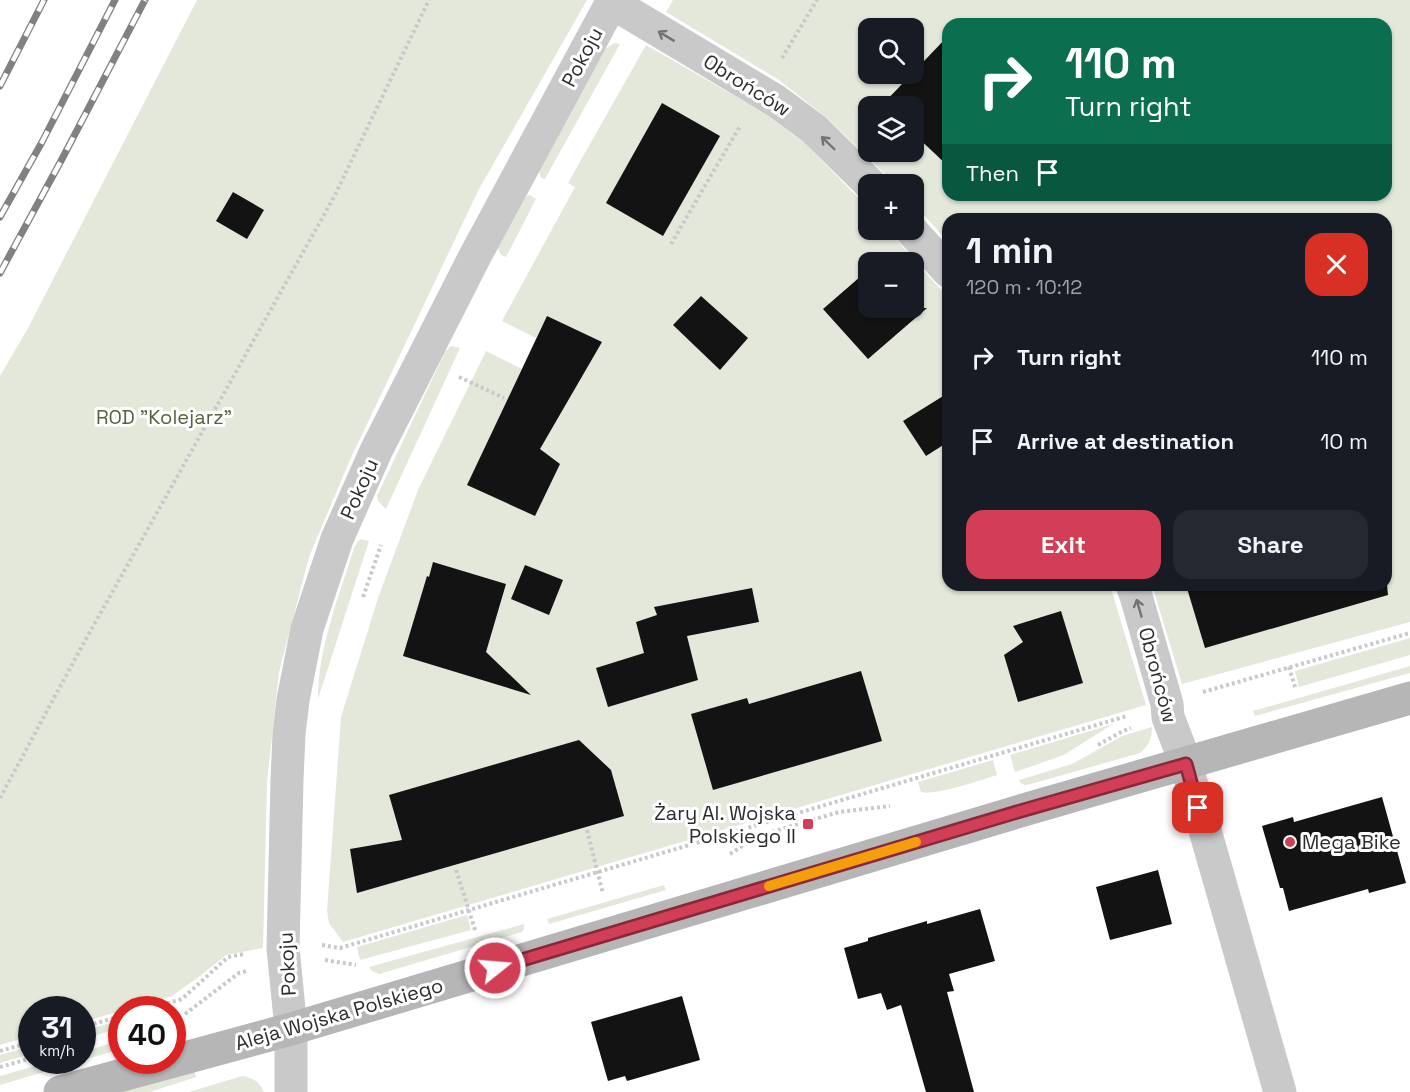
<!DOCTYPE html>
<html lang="en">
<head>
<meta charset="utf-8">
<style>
	:root { --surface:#171b24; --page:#242831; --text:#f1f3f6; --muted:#9ea1a6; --accent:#d33e57 }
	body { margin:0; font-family:"Space Grotesk",sans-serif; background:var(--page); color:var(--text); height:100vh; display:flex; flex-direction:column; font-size:22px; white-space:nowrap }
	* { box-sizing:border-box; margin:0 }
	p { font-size:20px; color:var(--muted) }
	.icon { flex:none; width:33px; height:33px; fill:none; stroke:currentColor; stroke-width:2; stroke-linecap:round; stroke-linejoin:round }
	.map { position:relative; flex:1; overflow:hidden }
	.side { position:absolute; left:942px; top:213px; width:450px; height:378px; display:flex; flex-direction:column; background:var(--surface); border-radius:18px; box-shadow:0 2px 4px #0004 }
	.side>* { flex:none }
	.hud { position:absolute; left:942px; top:18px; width:450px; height:183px; border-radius:18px; box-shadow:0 2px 4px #0004; background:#0b6e4f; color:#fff; overflow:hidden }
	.controls { position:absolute; left:858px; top:18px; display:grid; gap:12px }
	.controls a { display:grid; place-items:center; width:66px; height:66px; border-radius:12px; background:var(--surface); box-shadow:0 2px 4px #0004; font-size:30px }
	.speed { position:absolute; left:18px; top:996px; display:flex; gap:12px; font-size:30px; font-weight:700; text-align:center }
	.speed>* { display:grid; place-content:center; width:78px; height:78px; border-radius:50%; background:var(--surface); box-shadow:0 2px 4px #0004; line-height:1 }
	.speed small { font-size:15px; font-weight:400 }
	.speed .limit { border:9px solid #d22; background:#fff; color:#111 }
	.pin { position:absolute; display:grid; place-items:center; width:51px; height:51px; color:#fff; margin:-26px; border-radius:12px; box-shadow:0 3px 9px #0006 }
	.me { position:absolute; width:66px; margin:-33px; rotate:73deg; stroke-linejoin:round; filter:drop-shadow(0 0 4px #0008) }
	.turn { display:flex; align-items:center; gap:21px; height:126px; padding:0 24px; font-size:27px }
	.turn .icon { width:78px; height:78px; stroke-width:2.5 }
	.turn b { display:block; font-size:42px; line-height:51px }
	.then { display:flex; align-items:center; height:57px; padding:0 24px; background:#0003; gap:12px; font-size:22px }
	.round { display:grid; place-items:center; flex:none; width:63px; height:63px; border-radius:18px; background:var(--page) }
	.overview { display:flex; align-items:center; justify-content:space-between; height:102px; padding:0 24px }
	h1 { font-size:36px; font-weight:700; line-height:45px }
	.button { display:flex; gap:12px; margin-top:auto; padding:12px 24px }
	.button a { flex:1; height:69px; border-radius:18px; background:var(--accent); color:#fff; font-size:24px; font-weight:700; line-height:69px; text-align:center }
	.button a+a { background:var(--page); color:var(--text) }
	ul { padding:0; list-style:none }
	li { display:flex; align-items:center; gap:18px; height:84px; padding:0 24px }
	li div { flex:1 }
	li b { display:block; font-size:22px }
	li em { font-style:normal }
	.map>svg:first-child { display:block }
	.green { fill:#e3e8db; fill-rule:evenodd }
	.building { fill:#131313 }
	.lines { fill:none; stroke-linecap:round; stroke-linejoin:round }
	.path { stroke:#c9c9c9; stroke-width:4; stroke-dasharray:3 3; stroke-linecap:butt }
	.street { stroke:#c9c9c9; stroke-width:33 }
	.secondary { stroke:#b6b6b6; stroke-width:33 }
	.rail-casing { stroke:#818181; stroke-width:7 }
	.rail { stroke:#fff; stroke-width:4.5; stroke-dasharray:14; stroke-linecap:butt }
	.oneway { stroke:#737373 }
	.route-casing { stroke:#892839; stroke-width:15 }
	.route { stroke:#d33e57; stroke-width:10 }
	.slow { stroke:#f59e0b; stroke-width:10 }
	.poi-dot { fill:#d33e57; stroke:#fff; stroke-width:2 }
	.labels { text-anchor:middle; stroke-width:6; stroke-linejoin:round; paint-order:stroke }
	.street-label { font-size:20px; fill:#2c2c2c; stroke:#fff }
	.park-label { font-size:20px; fill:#53633e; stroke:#fff }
	.poi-label { font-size:20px; fill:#2c2c2c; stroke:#fff; text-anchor:end }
</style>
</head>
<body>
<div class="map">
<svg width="1410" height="1092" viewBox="0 0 1410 1092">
	<rect width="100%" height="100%" fill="#fff"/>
	<!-- green -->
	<path class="green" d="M197 0H587L479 189 349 462 309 557 279 672 267 782 263 948 226 955 200 976 172 996 83 1022 82 1010H32L31 1036 0 1045V376L27 330Z
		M673 0H1410V622L1182 684 1152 585H1386V219H948V242L914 204V184H895L827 118 779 80 666 12ZM948 24H1386V195H948ZM868 28H914V74H868ZM868 106H914V152H868Z
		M614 43 620 44 545 179 541 178 538 168 602 51Z
		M646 45 763 112 806 144 868 208V230H888L948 298V585H1110L1146 705 343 942 329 923 327 911 341 717 378 598 418 490 486 351 522 369 536 338 502 321 575 187 568 183ZM868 262H914V308H868Z
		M530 195 536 199 506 257 501 255 498 248 526 196Z
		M451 346 460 348 386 509 378 501 377 496 445 352Z
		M361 539 369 541 318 699C318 647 339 597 354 548L358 541Z
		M1410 638V655L1299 687 1295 671Z
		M1410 666V673L1255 716 1253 711Z
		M1113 724 1064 755 1015 772 1010 755Z
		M1152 727C1152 739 1149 745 1140 753L1031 784C1025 785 1022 786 1019 780L1072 764 1122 736Z
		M993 760 997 775C982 780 934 796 921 792L918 782Z
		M664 885 666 890 549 924 547 919Z
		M467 915 471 930 360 960 357 947Z
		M524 924V929L522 932 379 974 372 971 369 967Z
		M121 1020V1028L83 1039V1031Z
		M121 1040V1049L0 1085V1076L52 1061 82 1060 83 1052Z
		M31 1046V1054L0 1063V1055Z
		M194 1070 196 1077 150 1092H118Z
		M242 1076C253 1078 259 1081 264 1092H189Z"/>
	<!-- building -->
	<path class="building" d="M948 36V166L914 134V106H881Z
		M662 103 720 136 663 236 606 203Z
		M233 192 264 210 247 239 216 221Z
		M868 270V308H927L868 359 823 309Z
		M701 296 748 338 720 370 673 325Z
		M547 316 602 342 540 449 560 464 535 516 467 485Z
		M948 393V442L926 456 903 421Z
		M433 562 506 584 486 652 531 695 403 656 427 576 429 577Z
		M525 565 563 580 549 615 511 599Z
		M1186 585H1387L1388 595 1205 648Z
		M752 588 759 622 687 636 698 680 608 707 596 668 644 653 636 622 657 615 654 607Z
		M1061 611 1083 683 1018 702 1004 655 1023 642 1013 626Z
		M861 671 882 741 713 790 691 714 747 698 749 704Z
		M579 740 611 770 624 816 357 893 350 849 402 840 389 795Z
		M1382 797 1406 883 1369 893 1368 889 1289 911 1283 888H1280L1262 826 1293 817 1294 822Z
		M1158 870 1172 924 1110 940 1096 887Z
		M980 909 995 961 949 974 954 991 947 992 974 1092H926L901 1005 887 1010 881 993 858 999 844 948 868 941V938L927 921V924Z
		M682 996 700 1060 627 1081 625 1076 608 1081 591 1022Z"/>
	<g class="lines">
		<!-- path -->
		<path class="path" d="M782 58 817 0
			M671 244 740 126
			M459 377 504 398
			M363 597 381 545
			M1289 667 1296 690
			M1203 692 1410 633
			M1098 745 1123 731 1131 728
			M0 798 81 648 334 197 429 0
			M587 830 603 894
			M730 854 758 836 839 812 890 806
			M456 870 476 933
			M322 945 340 948 1127 716
			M325 960 356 965
			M144 1010 182 999 228 957 244 954
			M185 1014 239 973 247 971
			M82 1027 122 1016
			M0 1051 32 1042
			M0 1067 32 1058"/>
		<!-- street -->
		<path class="street" d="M611 2 776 101 814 129 870 184
			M911 230 948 271
			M1132 585 1136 596 1167 704 1168 717 1186 764 1280 1092
			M291 1092V1029L283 948 287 780 289 734 293 700 307 629 337 539 376 451 474 258 613 0"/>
		<!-- secondary -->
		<path class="secondary" d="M60 1092 291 1029 1017 812 1410 698"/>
		<defs>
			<path id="rail" d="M0 86 44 0
				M0 217 42 142 115 0
				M0 273 62 159 145 0"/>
		</defs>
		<!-- rail casing -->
		<use href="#rail" class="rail-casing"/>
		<!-- rail -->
		<use href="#rail" class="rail"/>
	</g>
	<!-- one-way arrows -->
	<defs><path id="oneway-shaft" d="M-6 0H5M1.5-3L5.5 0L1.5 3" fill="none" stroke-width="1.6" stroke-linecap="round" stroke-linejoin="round" transform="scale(1.5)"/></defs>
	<g class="oneway">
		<use href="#oneway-shaft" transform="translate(666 36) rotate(-149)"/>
		<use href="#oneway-shaft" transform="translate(828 143) rotate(-136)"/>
		<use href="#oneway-shaft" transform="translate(1139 608) rotate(-106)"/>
	</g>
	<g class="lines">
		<defs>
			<path id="route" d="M495 968 1017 812 1186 764 1198 808"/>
		</defs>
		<!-- route casing -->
		<use href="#route" class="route-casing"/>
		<!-- route -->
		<use href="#route" class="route"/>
		<!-- slow -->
		<path class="slow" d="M769 886 916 842"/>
	</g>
	<!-- markers -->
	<g class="poi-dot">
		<rect x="802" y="818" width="12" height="12" rx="3"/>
		<circle cx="1290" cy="842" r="6"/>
	</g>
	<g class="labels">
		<!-- street labels -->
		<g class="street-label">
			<text transform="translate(582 57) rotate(-62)" y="7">Pokoju</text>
			<text transform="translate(747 85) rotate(32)" y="7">Obrońców</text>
			<text transform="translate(359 489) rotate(-66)" y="7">Pokoju</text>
			<text transform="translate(1158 675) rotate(75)" y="7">Obrońców</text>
			<text transform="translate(287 964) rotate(-93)" y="7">Pokoju</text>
			<text transform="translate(339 1014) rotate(-16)" y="7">Aleja Wojska Polskiego</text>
		</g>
		<!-- park labels -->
		<g class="park-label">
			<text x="164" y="424">ROD "Kolejarz"</text>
		</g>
		<!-- poi labels -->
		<g class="poi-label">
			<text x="796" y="820">Żary Al. Wojska<tspan x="796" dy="23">Polskiego II</tspan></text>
			<text x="1302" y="849" text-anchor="start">Mega Bike</text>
		</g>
	</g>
</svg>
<div class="controls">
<a><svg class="icon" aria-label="search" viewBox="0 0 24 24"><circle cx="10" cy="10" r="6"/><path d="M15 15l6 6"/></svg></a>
<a><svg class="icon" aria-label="layers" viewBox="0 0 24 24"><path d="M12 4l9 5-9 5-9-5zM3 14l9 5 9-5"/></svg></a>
<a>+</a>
<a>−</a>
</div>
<div class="speed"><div>31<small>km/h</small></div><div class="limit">40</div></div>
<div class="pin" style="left:1198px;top:808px;background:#d93025"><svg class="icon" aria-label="arrive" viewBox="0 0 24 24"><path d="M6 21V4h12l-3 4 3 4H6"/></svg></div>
<svg class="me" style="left:495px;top:968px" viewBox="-20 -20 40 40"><circle r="17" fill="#d33e57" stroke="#fff" stroke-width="3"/><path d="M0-11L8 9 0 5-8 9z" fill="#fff"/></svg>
<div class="hud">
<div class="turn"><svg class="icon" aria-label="right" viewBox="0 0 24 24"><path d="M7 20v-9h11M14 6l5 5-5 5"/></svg><div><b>110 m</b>Turn right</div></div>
<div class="then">Then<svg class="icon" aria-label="arrive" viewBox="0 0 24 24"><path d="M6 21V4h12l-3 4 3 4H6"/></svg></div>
</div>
<section class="side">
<div class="overview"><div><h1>1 min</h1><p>120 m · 10:12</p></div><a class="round" style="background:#d93025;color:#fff"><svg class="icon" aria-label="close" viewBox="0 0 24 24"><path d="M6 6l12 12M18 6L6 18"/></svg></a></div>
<ul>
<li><svg class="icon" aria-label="right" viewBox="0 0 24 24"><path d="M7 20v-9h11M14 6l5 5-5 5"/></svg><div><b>Turn right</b></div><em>110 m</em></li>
<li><svg class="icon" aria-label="arrive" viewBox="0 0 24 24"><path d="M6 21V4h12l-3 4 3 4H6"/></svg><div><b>Arrive at destination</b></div><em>10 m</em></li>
</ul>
<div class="button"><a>Exit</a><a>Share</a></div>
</section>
</div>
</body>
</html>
